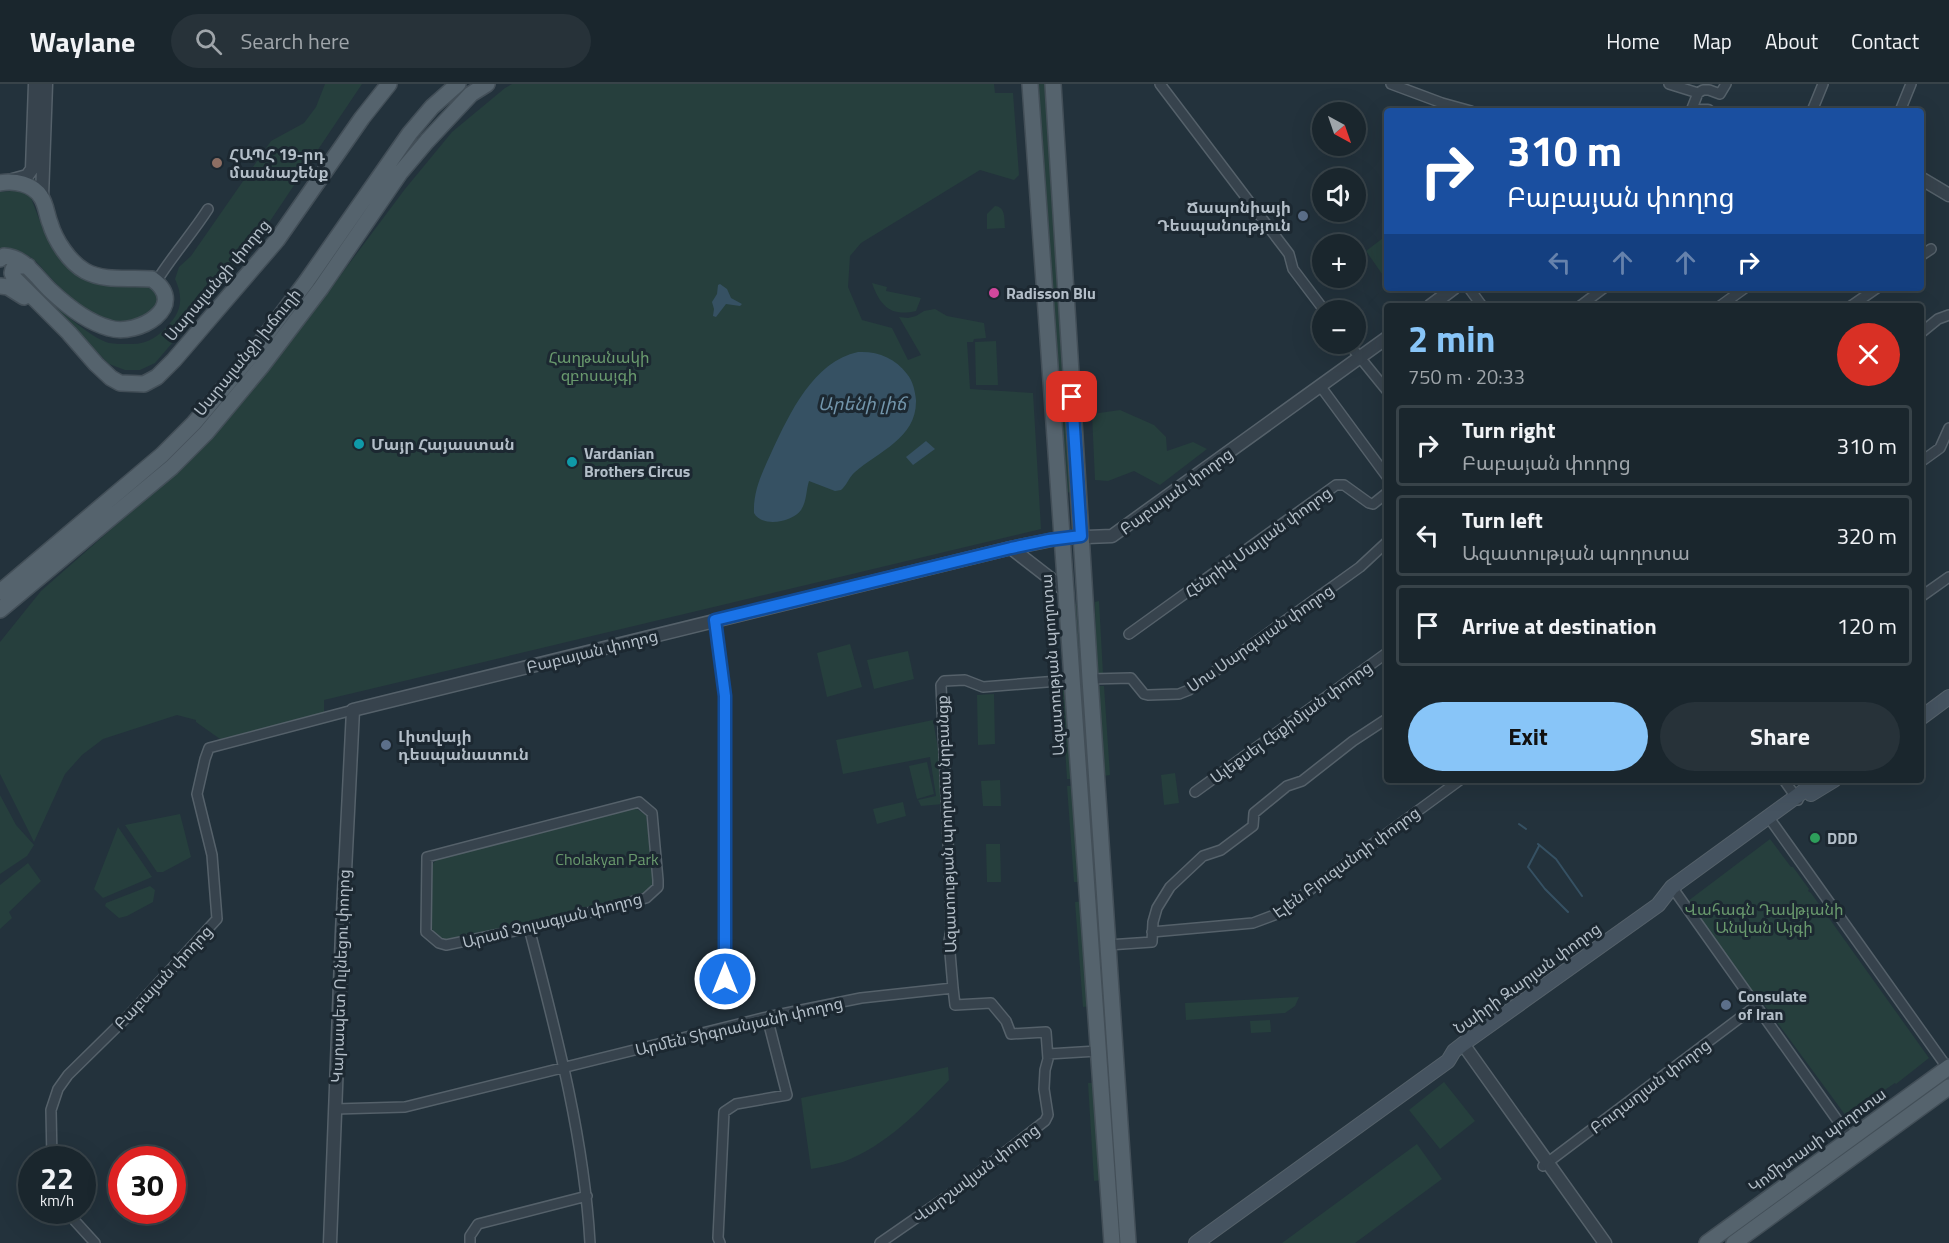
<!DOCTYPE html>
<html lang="en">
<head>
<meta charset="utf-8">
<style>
	:root { --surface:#1a262d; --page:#273239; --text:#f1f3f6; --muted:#9fa5aa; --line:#384349; --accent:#88c5f8 }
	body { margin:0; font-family:"Titillium Web","Noto Sans Armenian",sans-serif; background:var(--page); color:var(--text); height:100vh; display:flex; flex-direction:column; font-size:22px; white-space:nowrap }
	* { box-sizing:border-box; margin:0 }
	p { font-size:20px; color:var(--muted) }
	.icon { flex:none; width:33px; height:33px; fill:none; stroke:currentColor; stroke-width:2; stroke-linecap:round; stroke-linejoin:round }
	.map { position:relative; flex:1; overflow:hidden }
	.details { position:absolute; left:1384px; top:219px; width:540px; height:480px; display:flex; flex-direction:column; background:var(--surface); border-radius:6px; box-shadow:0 6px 24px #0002,0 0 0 2px var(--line) }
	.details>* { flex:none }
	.guide { position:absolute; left:1384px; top:24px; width:540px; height:183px; border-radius:6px; box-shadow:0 6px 24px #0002,0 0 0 2px var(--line); background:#1a4fa0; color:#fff; overflow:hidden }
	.needle { width:39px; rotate:140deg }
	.controls { position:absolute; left:1312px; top:18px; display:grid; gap:12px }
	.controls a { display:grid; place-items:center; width:54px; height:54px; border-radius:50%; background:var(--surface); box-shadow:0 6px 24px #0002,0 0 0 2px var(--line); font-size:30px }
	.speed { position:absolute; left:18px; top:1062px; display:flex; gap:12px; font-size:30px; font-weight:700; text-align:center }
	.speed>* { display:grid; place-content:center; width:78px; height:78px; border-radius:50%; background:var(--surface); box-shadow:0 6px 24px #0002,0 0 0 2px var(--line); line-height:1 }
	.speed small { font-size:15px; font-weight:400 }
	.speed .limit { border:9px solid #d22; background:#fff; color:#111 }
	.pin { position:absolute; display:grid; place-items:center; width:51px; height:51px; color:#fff; margin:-26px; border-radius:12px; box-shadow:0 3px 9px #0006 }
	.me { position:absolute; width:66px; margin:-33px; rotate:0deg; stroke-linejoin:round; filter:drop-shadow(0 0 4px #0008) }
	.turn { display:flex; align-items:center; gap:21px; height:126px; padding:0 24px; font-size:27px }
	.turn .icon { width:78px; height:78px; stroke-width:2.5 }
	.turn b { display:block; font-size:42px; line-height:51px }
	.lanes { display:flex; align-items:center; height:57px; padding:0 24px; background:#0003; justify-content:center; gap:30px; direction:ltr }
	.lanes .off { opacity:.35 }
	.round { display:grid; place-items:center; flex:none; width:63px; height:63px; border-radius:32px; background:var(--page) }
	.summary { display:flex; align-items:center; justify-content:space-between; height:102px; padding:0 24px }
	h1 { font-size:36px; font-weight:700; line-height:45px; color:var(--accent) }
	.button { display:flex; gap:12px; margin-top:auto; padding:12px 24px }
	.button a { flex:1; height:69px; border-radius:36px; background:var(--accent); color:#111; font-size:24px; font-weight:700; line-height:69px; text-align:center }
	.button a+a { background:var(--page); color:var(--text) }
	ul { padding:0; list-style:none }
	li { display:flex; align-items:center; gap:18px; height:81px; margin:0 12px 9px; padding:0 12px; border:3px solid var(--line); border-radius:6px }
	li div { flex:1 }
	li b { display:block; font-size:22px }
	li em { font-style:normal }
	header { display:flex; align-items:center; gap:36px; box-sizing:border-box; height:84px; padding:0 30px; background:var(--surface); border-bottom:2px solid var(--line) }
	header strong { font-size:28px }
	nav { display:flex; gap:33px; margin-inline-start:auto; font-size:21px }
	.search { width:420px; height:54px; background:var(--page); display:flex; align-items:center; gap:15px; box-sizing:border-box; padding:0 21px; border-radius:33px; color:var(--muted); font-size:22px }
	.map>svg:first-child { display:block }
	.green { fill:#263f3d }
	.water { fill:#365163 }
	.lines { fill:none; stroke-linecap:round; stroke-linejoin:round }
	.stream { stroke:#365163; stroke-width:2 }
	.minor-casing { stroke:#55616a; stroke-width:12 }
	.tertiary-casing { stroke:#55616a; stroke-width:15 }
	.secondary-casing { stroke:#55616a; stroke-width:16 }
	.primary-casing { stroke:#434f58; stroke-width:18 }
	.minor { stroke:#37434d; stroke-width:9 }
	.tertiary { stroke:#37434d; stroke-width:12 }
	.secondary { stroke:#455360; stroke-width:14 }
	.primary { stroke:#55636d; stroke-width:15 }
	.route-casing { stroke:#114b97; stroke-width:15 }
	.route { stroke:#1a73e8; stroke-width:10 }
	.education-dot { fill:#8d6e63; stroke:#1c2831; stroke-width:2 }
	.service-dot { fill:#5c6f8a; stroke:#1c2831; stroke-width:2 }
	.hotel-dot { fill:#d1479c; stroke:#1c2831; stroke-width:2 }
	.culture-dot { fill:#0f9aa8; stroke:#1c2831; stroke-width:2 }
	.leisure-dot { fill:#2e9e5b; stroke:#1c2831; stroke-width:2 }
	.labels { text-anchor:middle; stroke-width:6; stroke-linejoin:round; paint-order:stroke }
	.poi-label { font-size:16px; font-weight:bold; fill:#b3bec8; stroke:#1c2831; text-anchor:start }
	.street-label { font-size:16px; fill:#b3bec8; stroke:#1c2831 }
	.park-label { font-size:16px; fill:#69996d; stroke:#1c2831 }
	.water-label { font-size:18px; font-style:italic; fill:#7295ab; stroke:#1c2831 }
</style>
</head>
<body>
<header>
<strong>Waylane</strong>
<div class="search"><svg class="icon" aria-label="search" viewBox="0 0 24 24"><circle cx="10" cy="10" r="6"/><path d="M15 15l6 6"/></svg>Search here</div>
<nav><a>Home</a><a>Map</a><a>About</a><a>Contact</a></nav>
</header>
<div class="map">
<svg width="1949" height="1159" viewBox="0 0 1949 1159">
	<rect width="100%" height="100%" fill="#23323c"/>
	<!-- green -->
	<path class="green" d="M325 0H362L260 152 204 222 155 279 140 286H125L109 280 44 214C62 226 90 254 109 259 115 260 122 260 128 260 148 261 158 253 171 238 183 224 182 210 175 195L179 183 191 172 271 57 304 39 316 23Z
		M512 0H994L995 9H1013L1019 91 1014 96 980 86 861 159 850 172 848 203 862 236 892 244 908 276 921 271 899 233 908 234 916 232 924 227 935 225 947 232 984 239 986 254 974 255 973 258H967L970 305 1033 309 1041 445 324 616V630L220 655 196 638V636L177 631 103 655 82 671 65 690 34 758 0 690V558L41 507 191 375 277 276 405 105 452 48 505 4Z
		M1037 0H1047L1073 408 1063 409Z
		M22 106 31 114 46 153 69 181 145 199C176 220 145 236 122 239 117 239 112 240 108 239 86 230 66 210 50 193 42 185 37 176 27 171 18 167 10 166 0 166V108Z
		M995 122C1006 123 1004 135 1005 144L987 145V130Z
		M1387 151V197L1366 167Z
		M872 199 887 203 886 207 921 214 916 227C891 233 880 222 872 199Z
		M996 257 998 301H976L975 258Z
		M1120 326 1154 341 1166 353 1167 367 1193 358 1207 365 1160 401 1134 387 1108 397 1095 396 1092 330Z
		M1099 517 1103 590 1096 591 1095 518Z
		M1074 520H1079L1090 692H1085Z
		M850 560 862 603 827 613 817 569Z
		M908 567 914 595 874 605 867 576Z
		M1068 597 1075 695H1067L1061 598Z
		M1096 602H1104L1110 691 1103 692Z
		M994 610 995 660 978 661 977 611Z
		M933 636 939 671 943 720 921 722 918 716 936 712 930 673 843 690 836 656Z
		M927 678 934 710 917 715 909 682Z
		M1175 689 1179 719 1164 721 1161 691Z
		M1000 696 1001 722H983L981 697Z
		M1067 702H1075L1082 798H1074Z
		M1086 707H1092L1107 952H1104Z
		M0 711 16 741 34 761 27 772 0 790Z
		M903 718 906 732 877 740 873 725Z
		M635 724 646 731 654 800 645 810 444 858 431 844 430 783 439 773Z
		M180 730 191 773 163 788H157L125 741Z
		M118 743 152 793 103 814 94 805Z
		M1770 755 1791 783H1793L1809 805 1808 807 1811 809 1929 974 1896 1000 1895 999 1846 1032 1757 911 1755 912 1688 817Z
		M986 760H1000L1001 798H987Z
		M28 779 41 797 9 828 12 834 0 845V801Z
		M150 802 155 806 153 818 127 832 119 834 105 822 106 819Z
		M1084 817 1092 922 1083 923 1075 818Z
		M1299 913 1295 922 1285 929 1186 936 1185 919Z
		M1270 936 1271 948 1251 949 1250 937Z
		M948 983 949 996C917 1029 887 1061 843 1078 833 1081 822 1083 811 1085L801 1014Z
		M1444 998 1475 1037 1440 1065 1409 1026Z
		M1088 999H1097L1103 1096 1094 1097Z
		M1417 1060 1442 1095 1355 1159H1282Z"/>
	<!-- water -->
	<path class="water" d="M720 200 727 205 731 214 742 220 740 222 726 220 716 233 713 232 714 225 712 218 717 210 718 201Z
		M858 268C878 267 895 274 907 290 913 297 915 307 916 316 917 354 879 367 855 388 849 393 847 401 841 406L835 407 809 397C806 406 807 417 801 426 793 438 762 444 754 429 753 406 763 387 772 367 790 329 813 278 858 268Z
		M926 357 935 365 913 381 906 373Z"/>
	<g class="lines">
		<!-- stream -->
		<path class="stream" d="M1519 740 1526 745
			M1538 760 1556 775 1582 812
			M1539 762 1528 783 1545 805 1568 828"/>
		<defs>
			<path id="minor" d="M1160 0 1289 170 1293 185 1324 226
				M1391 0 1442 19 1471 27
				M1669 0 1698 9
				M1691 27 1698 9 1703 6H1709L1720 10 1726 0
				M1812 27 1823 0
				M1900 27 1911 0
				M1922 171 1931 165
				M156 198C172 172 192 150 208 125
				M1469 204 1482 222
				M1580 222 1604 204
				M1720 222 1745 204
				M1851 222 1877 204
				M1922 248 1938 235 1949 231
				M1349 260 1388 308
				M1321 303 1388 394
				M1922 377 1940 364 1949 344
				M1922 512 1949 493
				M715 536 725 612V895
				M1129 550 1336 401H1344L1369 419 1373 420 1388 408
				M1090 595 1131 594 1144 610 1148 611 1179 610 1189 606 1360 483 1388 457
				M1784 696 1798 716
				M1195 708 1388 568
				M639 718 652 729 658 796V803L646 814 529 844 446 861 439 859 426 848 427 773Z
				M1772 738 1949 986
				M1672 803 1850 1054
				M529 844C556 948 584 1052 590 1159
				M1152 848 1253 839 1277 830 1460 696
				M1108 861 1152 858 1153 838 1157 824 1170 803 1203 772 1221 766 1253 742 1254 729 1287 702 1302 697 1353 657 1388 634
				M953 904 949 857 951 846 950 801 941 601 944 597 965 596 983 603 1071 596
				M1048 970 1097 967
				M335 1025 405 1023 767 933 861 914 953 904 955 921 991 919 1006 937 1011 950 1046 948 1048 975 1045 986 1044 1005 1048 1031 1045 1037 955 1107 880 1159
				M52 1076 51 1026 58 1005 68 991 129 931 217 835 212 771 197 710 205 675 209 664 353 626
				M1543 1082 1757 921
				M65 1126 95 1159
				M470 1159V1152L478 1140 587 1112
				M720 1159 718 1154 724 1028 736 1020 787 1011 767 933"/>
			<path id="tertiary" d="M1694 27H1708
				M1922 95 1949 111
				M9 97 27 92 32 85 35 0
				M42 113 46 0
				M1430 222 1454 204
				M1011 464 1065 506
				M1463 960 1605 1159
				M330 1159 342 848 353 626 1011 464 1061 454 1112 452 1388 253"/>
			<path id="secondary" d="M1922 633 1949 613
				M1811 710 1834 696
				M1196 1159 1448 977 1454 967 1463 960 1658 821 1672 803 1819 696"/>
			<path id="primary" d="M1030 0 1112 1159
				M1053 0 1090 595 1128 1159
				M0 99C14 96 33 100 41 113 46 120 47 132 50 139 55 156 69 178 85 187 105 198 130 193 152 195 190 222 138 253 109 244 87 238 67 222 51 207 36 193 25 173 4 172L0 175
				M28 182H19L13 185 12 189 14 194 69 249 96 280 111 294 120 299 144 300 157 293 174 276 277 156 362 34 389 0
				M0 202 8 203 24 213
				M0 508 162 371 194 339 249 274 306 198 410 49 432 23 458 0
				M0 526 172 383 206 349 261 283 321 204 400 89 427 57 471 10 487 0
				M1707 1159 1949 983
				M1734 1159 1949 1003"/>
		</defs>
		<!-- minor casing -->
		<use href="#minor" class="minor-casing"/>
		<!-- tertiary casing -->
		<use href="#tertiary" class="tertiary-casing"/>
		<!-- secondary casing -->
		<use href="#secondary" class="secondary-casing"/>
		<!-- primary casing -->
		<use href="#primary" class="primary-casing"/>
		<!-- minor -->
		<use href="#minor" class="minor"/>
		<!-- tertiary -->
		<use href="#tertiary" class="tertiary"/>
		<!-- secondary -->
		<use href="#secondary" class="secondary"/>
		<!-- primary -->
		<use href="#primary" class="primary"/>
	</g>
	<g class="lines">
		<defs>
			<path id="route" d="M725 895V612L715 536 1011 464 1049 456 1081 452 1072 313"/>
		</defs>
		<!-- route casing -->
		<use href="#route" class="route-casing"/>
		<!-- route -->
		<use href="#route" class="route"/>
	</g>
	<!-- markers -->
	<circle class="education-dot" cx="217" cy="79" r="6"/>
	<g class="service-dot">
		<circle cx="1303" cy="132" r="6"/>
		<circle cx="386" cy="661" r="6"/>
		<circle cx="1726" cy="921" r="6"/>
	</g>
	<circle class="hotel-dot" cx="994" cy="209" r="6"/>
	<g class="culture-dot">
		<circle cx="359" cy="360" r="6"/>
		<circle cx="572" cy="378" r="6"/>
	</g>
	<circle class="leisure-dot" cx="1815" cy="754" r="6"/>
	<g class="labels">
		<!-- poi labels -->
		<g class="poi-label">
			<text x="229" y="76">ՀԱՊՀ 19-րդ<tspan x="229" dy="18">մասնաշենք</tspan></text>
			<text x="1291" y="129" text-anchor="end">Ճապոնիայի<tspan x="1291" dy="18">Դեսպանություն</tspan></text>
			<text x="1006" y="215">Radisson Blu</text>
			<text x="371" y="366">Մայր Հայաստան</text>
			<text x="584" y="375">Vardanian<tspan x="584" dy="18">Brothers Circus</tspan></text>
			<text x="398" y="658">Լիտվայի<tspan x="398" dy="18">դեսպանատուն</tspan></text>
			<text x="1827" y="760">DDD</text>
			<text x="1738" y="918">Consulate<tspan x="1738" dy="18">of Iran</tspan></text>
		</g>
		<!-- street labels -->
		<g class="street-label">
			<text transform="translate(217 196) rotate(-50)" y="6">Սարալանջի փողոց</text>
			<text transform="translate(247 268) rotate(-51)" y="6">Սարալանջի խճուղի</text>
			<text transform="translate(1176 407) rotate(-36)" y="6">Բաբայան փողոց</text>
			<text transform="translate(1258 458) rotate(-36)" y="6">Հենրիկ Մալյան փողոց</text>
			<text transform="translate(1260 554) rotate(-35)" y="6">Սոս Սարգսյան փողոց</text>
			<text transform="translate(592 567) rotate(-14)" y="6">Բաբայան փողոց</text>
			<text transform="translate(1052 581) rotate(-94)" y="6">Ազատության պողոտա</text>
			<text transform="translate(1291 638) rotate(-36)" y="6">Ալեքսեյ Հեքիմյան փողոց</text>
			<text transform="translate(946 740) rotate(-92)" y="6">Ազատության պողոտա նրբանցք</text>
			<text transform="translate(1346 778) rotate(-36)" y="6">Էլեն Բյուզանդի փողոց</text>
			<text transform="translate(552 836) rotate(-14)" y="6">Արամ Չոլագյան փողոց</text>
			<text transform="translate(340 892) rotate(-88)" y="6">Կարապետ Ուլնեցու փողոց</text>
			<text transform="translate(163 893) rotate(-47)" y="6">Բաբայան փողոց</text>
			<text transform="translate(1527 894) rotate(-36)" y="6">Նաիրի Զարյան փողոց</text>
			<text transform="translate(739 942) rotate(-13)" y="6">Արմեն Տիգրանյանի փողոց</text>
			<text transform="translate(1650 1002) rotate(-37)" y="6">Բուդաղյան փողոց</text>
			<text transform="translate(1817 1056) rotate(-36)" y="6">Կոմիտասի պողոտա</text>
			<text transform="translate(976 1089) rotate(-37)" y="6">Վարշավյան փողոց</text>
		</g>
		<!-- park labels -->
		<g class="park-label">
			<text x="599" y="279">Հաղթանակի<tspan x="599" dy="18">զբոսայգի</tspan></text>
			<text x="607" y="781">Cholakyan Park</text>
			<text x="1764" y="831">Վահագն Դավթյանի<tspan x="1764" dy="18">Անվան Այգի</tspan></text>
		</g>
		<!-- water labels -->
		<g class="water-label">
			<text x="862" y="326">Արենի լիճ</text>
		</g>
	</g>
</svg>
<div class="controls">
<a><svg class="needle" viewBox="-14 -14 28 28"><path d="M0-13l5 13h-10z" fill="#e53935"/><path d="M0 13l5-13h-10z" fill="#9fa5aa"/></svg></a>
<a><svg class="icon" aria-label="sound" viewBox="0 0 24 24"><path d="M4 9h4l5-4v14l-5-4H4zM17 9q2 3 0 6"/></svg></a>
<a>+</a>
<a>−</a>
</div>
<div class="speed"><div>22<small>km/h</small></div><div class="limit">30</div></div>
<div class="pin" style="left:1072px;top:313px;background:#d93025"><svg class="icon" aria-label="arrive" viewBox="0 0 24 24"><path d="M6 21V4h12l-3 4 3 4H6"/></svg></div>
<svg class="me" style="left:725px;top:895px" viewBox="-20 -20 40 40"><circle r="17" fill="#1a73e8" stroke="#fff" stroke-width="3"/><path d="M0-11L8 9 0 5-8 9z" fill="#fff"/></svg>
<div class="guide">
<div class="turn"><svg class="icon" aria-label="right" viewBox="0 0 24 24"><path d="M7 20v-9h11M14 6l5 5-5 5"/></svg><div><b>310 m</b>Բաբայան փողոց</div></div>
<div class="lanes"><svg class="icon off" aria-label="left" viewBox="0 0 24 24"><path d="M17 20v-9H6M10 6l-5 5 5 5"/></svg><svg class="icon off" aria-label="ahead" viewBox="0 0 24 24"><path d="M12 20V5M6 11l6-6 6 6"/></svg><svg class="icon off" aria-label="ahead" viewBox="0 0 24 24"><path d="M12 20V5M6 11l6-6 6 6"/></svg><svg class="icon" aria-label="right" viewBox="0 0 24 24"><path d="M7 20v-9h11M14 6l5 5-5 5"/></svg></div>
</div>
<section class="details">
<div class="summary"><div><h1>2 min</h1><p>750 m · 20:33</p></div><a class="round" style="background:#d93025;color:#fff"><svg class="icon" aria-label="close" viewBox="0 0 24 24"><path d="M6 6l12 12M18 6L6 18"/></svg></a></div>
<ul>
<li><svg class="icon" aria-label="right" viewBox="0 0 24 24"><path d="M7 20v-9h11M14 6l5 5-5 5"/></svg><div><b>Turn right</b><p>Բաբայան փողոց</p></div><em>310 m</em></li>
<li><svg class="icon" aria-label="left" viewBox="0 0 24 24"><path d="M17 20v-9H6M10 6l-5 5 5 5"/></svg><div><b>Turn left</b><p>Ազատության պողոտա</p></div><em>320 m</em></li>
<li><svg class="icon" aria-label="arrive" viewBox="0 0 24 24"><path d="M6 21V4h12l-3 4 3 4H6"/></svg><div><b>Arrive at destination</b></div><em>120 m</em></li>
</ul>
<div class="button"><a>Exit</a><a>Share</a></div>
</section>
</div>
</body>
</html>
